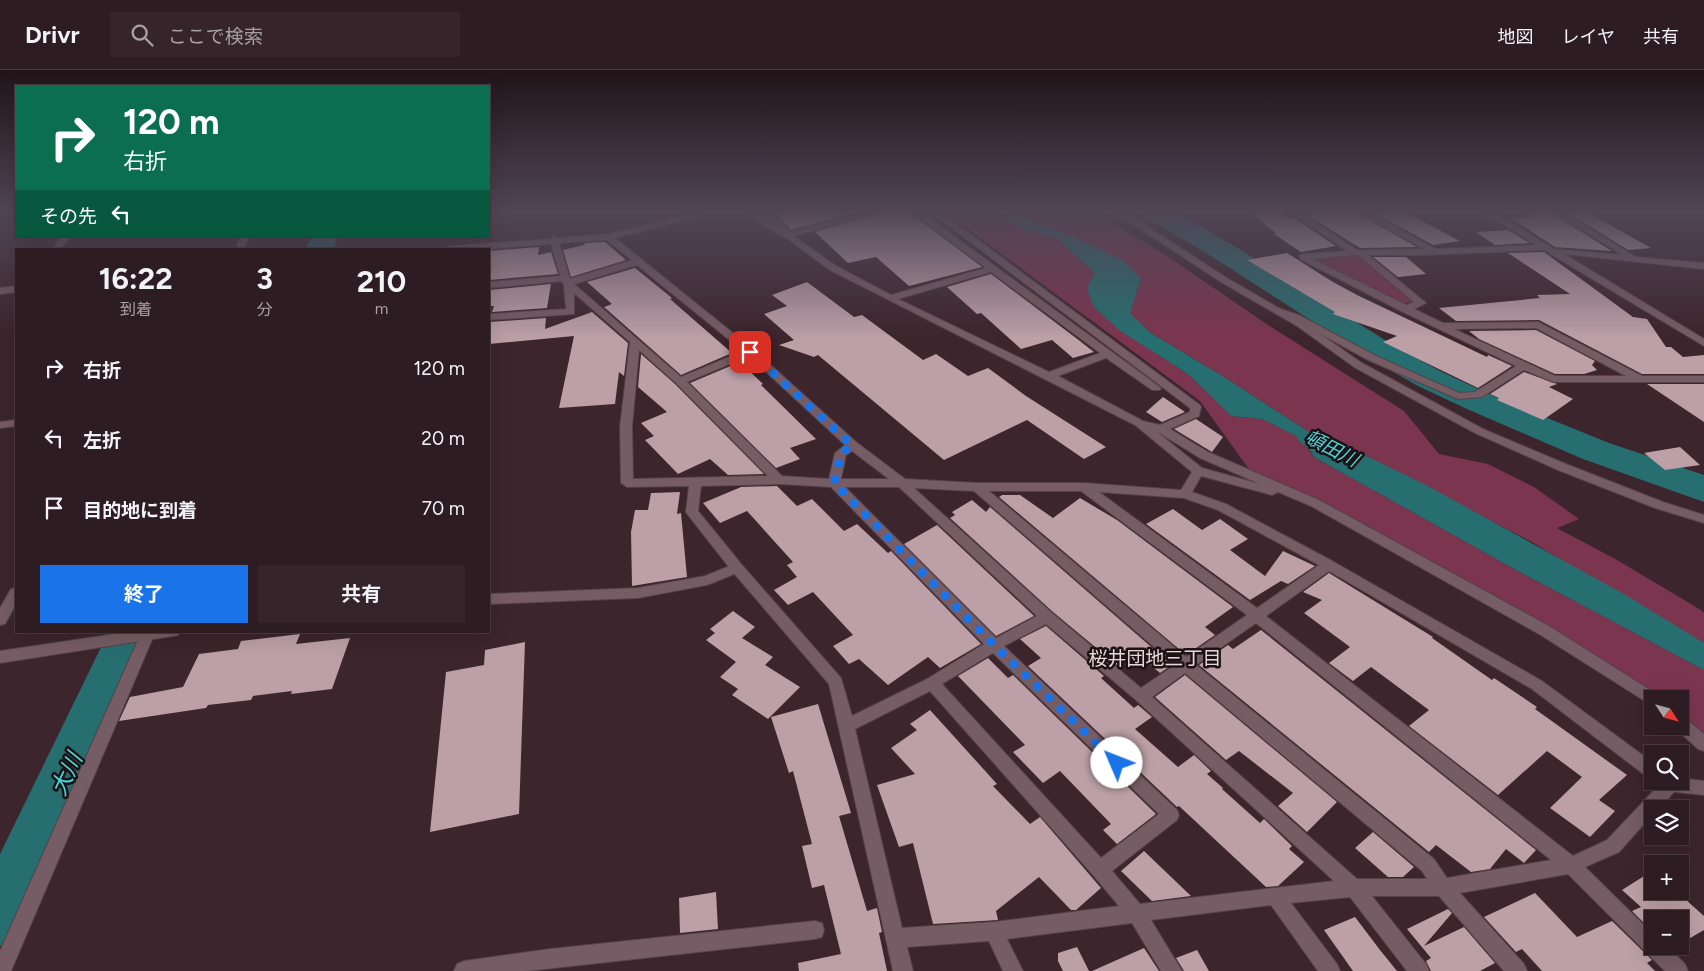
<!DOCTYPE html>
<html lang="ja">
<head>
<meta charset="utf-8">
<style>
	:root { --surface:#2d1c21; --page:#35252a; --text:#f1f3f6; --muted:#a7a1a5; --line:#483a3f; --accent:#1a73e8 }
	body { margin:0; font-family:Figtree,"Noto Sans JP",sans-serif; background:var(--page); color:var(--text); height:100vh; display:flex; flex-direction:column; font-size:19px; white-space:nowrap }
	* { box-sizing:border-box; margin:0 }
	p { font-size:16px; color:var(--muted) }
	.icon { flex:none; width:28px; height:28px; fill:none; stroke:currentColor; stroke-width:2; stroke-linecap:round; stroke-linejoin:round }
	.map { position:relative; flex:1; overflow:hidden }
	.sheet { position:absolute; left:15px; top:178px; width:475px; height:385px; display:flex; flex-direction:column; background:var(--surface); border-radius:0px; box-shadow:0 5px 20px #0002,0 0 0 1px var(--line) }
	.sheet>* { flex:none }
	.hud { position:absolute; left:15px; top:15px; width:475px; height:152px; border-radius:0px; box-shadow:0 5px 20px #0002,0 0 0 1px var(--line); background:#0b6e4f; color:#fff; overflow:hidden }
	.needle { width:32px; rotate:126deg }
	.controls { position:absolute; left:1644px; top:620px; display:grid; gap:10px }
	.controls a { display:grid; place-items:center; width:45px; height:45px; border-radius:0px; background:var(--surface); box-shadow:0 5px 20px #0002,0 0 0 1px var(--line); font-size:25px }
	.pin { position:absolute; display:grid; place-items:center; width:42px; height:42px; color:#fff; margin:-21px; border-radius:10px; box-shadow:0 2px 8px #0006 }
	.me { position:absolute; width:55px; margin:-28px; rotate:314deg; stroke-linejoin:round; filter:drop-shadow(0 0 4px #0008) }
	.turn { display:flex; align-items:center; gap:18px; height:105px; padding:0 25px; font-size:22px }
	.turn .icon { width:65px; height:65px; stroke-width:2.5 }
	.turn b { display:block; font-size:35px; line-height:42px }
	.then { display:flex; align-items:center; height:48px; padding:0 25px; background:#0003; gap:10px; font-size:19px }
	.eta { display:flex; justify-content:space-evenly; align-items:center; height:85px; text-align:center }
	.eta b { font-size:30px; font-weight:700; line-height:35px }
	.button { display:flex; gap:10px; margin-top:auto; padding:10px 25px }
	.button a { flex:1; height:58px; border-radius:0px; background:var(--accent); color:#fff; font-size:20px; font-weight:700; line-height:58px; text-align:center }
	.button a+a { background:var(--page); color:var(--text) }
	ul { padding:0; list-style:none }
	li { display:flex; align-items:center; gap:15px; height:70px; padding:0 25px }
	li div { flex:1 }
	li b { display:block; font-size:19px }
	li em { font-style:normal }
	header { display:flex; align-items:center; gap:30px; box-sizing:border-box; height:70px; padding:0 25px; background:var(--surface); border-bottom:1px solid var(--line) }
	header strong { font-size:24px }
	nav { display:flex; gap:28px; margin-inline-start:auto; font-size:18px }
	.search { width:350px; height:45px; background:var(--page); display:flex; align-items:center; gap:12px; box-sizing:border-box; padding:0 18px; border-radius:0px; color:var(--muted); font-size:19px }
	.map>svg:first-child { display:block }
	.green { fill:#7b354f }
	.water { fill:#276e70 }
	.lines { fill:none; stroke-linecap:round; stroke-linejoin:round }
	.river { fill:#276e70; fill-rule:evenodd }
	.building { fill:#bc9fa7 }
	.minor-casing { stroke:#554248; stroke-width:2 }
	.tertiary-casing { stroke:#554248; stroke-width:2 }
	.minor { fill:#765c64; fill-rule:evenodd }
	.tertiary { fill:#765c64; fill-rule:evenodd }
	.route { stroke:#1a73e8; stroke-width:9; stroke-dasharray:0 16.2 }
	.labels { text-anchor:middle; stroke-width:5; stroke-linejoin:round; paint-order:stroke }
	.water-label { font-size:19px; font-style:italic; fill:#4cd6d9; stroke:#1c1114 }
	.neighbourhood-label { font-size:19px; fill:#e7d7db; stroke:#1c1114 }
	.near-water-label { font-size:22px; font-style:italic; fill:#4cd6d9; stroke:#1c1114 }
</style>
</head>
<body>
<header>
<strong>Drivr</strong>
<div class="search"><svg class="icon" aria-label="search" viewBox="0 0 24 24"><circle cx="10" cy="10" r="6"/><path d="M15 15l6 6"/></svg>ここで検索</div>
<nav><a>地図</a><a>レイヤ</a><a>共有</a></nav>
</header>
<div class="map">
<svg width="1704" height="901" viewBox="0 0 1704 901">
	<rect width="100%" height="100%" fill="#3c252c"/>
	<!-- green -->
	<path class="green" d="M944 141H994L999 147 1058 168 1094 202 1087 219 1155 283 1188 304 1231 346 1262 349 1299 367 1314 387 1514 499 1704 600V666L1680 645V629H1661L1643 616 1251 402 1200 331Z
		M1017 141 1094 142 1164 184 1265 253 1404 341 1439 384 1488 394 1534 417 1579 449 1557 458 1617 490 1701 540 1704 543V576L1530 471 1356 381 1309 362 1224 307 1151 263 1129 243 1141 209Z
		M1359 184 1412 231 1401 235 1311 189Z"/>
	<!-- water -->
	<path class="water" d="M994 141H1017L1026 148 1088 173 1124 191 1141 208 1130 243 1151 263 1224 307 1309 362 1356 381 1426 415 1624 524 1704 573V600L1514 499 1314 387 1309 379 1297 369 1298 367 1262 349 1231 346 1188 304 1119 260 1094 237 1087 219 1094 202 1056 168 1027 161Z"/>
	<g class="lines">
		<!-- river -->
		<path class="river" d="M1141 141H1173L1231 174 1401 280 1442 302 1491 325 1609 373 1704 405V432L1583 389 1467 339 1418 316 1379 294 1211 186 1144 146Z
			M312 166H338L334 179H306Z
			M109 561H154L21 868 0 876V784Z"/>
	</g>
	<!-- building -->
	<path class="building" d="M775 141H861L791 160Z
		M887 141H908L982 197 909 216 876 187 848 193 815 162Z
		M1248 141H1279L1289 149 1294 148 1336 176 1301 182 1274 164 1276 163Z
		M1324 141H1353L1417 177 1360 178 1307 145Z
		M1371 141H1403L1460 171 1433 175Z
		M1524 141H1548L1612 181 1555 177 1512 149 1533 147Z
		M1565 141H1585L1651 178 1628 180Z
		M1508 160 1530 173 1495 175 1476 162Z
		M605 172 626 190 571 207 563 180 584 175 585 173Z
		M539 177 538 185 551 182 558 204 489 210V181Z
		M1544 182 1633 247 1647 249 1666 277H1671L1683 287 1704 285V304H1642L1539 250 1456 251 1439 238 1540 228 1537 225 1570 224 1508 183Z
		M1287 183 1333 212 1357 225 1487 287 1488 285 1512 296 1478 318 1383 272 1397 266 1333 244 1335 242 1247 190Z
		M1373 187H1406L1426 204 1398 207Z
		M635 198 672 228 670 229 732 283 681 305 604 237 612 234 587 212Z
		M991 204 1076 268 1094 282 1073 288 1052 270 1021 279 981 243 977 244 947 217Z
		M807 212 854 247 862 245 923 290 936 284 968 306 988 298 1026 326 1106 377 1084 389 1027 350 944 390 818 285 814 287 779 275 794 270 764 244 787 236 772 225Z
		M551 214 547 238 492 242 494 236H489V220Z
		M592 242 628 273 624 306 619 302 615 334 559 338 574 266 489 274V252L546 248 545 259Z
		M1536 260 1595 291 1592 295 1597 300 1584 304H1555L1479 269 1469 261Z
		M641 284 675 314 764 404 728 405 710 389 678 404 645 370 654 366 641 353 667 342 638 317Z
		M740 292 763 314 761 315 816 369 790 378 800 389 776 398 690 313Z
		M1524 302 1557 314 1549 317 1573 329 1543 350 1497 330 1499 328 1490 324Z
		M1647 314H1704V352Z
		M1163 327 1185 342 1162 352 1146 342Z
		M1196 349 1223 367 1212 382 1174 359Z
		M1680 377 1700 395 1665 400 1644 383Z
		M777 416 797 436 812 429 844 461 857 454 888 483 891 481 981 574 940 598 928 587 888 615 859 589 849 594 833 576 853 565 813 522 788 535 774 520 797 507 787 495 793 492 747 441 720 453 703 433 741 417Z
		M680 422 677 444 681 443 687 507 632 516 631 462 635 440H648L651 423Z
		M1002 425H1020L1053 448 1080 428 1117 450 1233 537 1205 557 1215 565 1186 585 999 427Z
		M972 430 986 442 990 437 1172 595 1160 603 1136 583 1118 596 1053 542 950 448 955 445 952 442Z
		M1173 439 1202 460 1220 449 1248 469 1230 480 1265 506 1283 481 1315 496 1288 514 1281 511 1250 530 1146 454Z
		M937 455 1034 546 996 566 904 474Z
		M1329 503 1433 567 1432 568 1492 610 1494 608 1537 637 1535 639 1627 705 1599 730 1615 741 1590 767 1550 738 1582 707 1547 681 1498 725 1409 656 1429 640 1371 597 1353 611 1329 593 1350 577 1304 543 1322 530 1303 522Z
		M733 541 755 557 742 568 773 587 765 595 800 617 768 649 732 625 738 619 720 607 736 592 706 570 715 563 710 559Z
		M1046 556 1104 606 1101 608 1134 638 1138 635 1152 647 1135 659 1178 697 1194 685 1211 701 1207 704 1223 718 1222 719 1260 753 1264 749 1292 776 1289 779 1304 792 1278 816 1266 817 1179 736 1177 737 1028 596 1041 588 1020 569Z
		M1261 560 1536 780 1524 793 1506 779 1490 799 1471 802 1436 775 1429 782 1199 595 1228 575 1233 579Z
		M300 564 296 574 350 568 332 619 291 624 292 621 253 626 251 630 208 635 206 638 119 651 130 627 183 617 199 584 238 579 241 571Z
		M525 572 519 744 430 762 446 602 484 595 485 580Z
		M988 588 1008 608 1013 605 1156 744 1117 774 1103 760 1111 754 1060 701 1043 713 1013 682 1025 675 958 606Z
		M1185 605 1337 732 1307 762 1278 736 1293 723 1239 681 1226 690 1155 627Z
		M818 634 851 743 839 746 867 841 877 838 882 862 879 863 887 901H799L798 893 841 884 824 815 812 818 802 776 812 774 793 701 789 703 771 647Z
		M930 640 997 714 993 716 1030 754 1040 747 1101 818 1076 840H1071L1039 807 996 841 998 850 933 854 913 773 899 777 877 715 915 704 891 678 917 660 910 654Z
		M1373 762 1414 797 1403 807H1388L1355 778Z
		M1144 781 1191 826 1152 831 1121 801Z
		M1652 801V821H1676L1704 846V860L1680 874V849H1652V861L1632 841 1641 837 1622 820Z
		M716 822 718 859 680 863 679 828Z
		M1535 823 1577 867 1612 851 1652 890 1647 893 1655 901H1542L1522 879 1516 882 1484 847Z
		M1448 839 1452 843 1424 876 1464 857 1495 893 1480 901H1431L1426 891 1431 888 1407 859Z
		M1355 847 1380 880 1397 901H1353L1324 860Z
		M1077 877 1089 901H1063L1058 891V883Z
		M1144 878 1159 901H1092Z
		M1197 880 1209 901H1184L1176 888Z"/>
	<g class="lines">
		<defs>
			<path id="minor" d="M703 141H719L615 168 754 280 856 372 905 409 977 413H1084L1181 420 1192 402 1135 355 830 200 785 167 769 159 744 141H754L775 155 763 141H772L790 162 870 141H885L794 166 836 196 891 225 986 198 910 141H920L1161 318 1160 320H1152L1106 288 1058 306 1143 351 1160 355 1190 342V338L929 141H939L1200 335 1201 337 1199 346 1170 359 1208 382 1319 430 1549 556 1658 625 1660 629H1652V635L1648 633 1539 564 1311 436 1278 422 1272 425 1201 406 1192 422 1226 434 1334 492 1542 611 1652 692V708L1646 706 1532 619 1329 501 1266 546 1573 786 1607 770 1660 714 1659 711H1680V708L1704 711V725L1674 722 1659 739H1652V745L1619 782 1585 797 1652 863V876H1667L1685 894 1688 901H1665L1568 804 1460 823 1524 894 1527 901H1504L1439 826H1372L1426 894 1429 901H1407L1350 827 1291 833 1337 894 1340 901H1318L1271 835 1151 850 1182 901H1161L1132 853 1007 869 1023 901H1003L989 871 907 877 913 901H893L829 614 732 501 688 445 686 442 689 416 627 417 621 413 620 357 630 272 574 223V244L489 250V244L566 239 564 216 562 211 489 218V212L560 206 551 174 487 179H446L450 176 550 169 554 166 558 168 609 164ZM607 170 632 190 570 209 559 173ZM637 195 743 281 681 307 574 214ZM991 202 1100 283 1049 302 898 229ZM639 280 676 313 768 406 633 409 632 357ZM749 286 845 375 835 383 829 409 782 406 687 312ZM1156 361 1200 388 1260 414 1202 398ZM852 381 889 409H841L846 385ZM779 414 831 417 984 574 927 609 852 646 841 608 742 495 698 441 701 416ZM845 417H899L1037 546 996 568ZM914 418 974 421 1175 595 1141 618 1052 543ZM989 421H1081L1247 545 1186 587ZM1099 422 1184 428 1218 440 1319 495 1257 538ZM1256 553 1551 790 1447 808 1434 789 1196 595ZM1046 554 1136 630 1334 811 1140 834 1112 801 1177 750 1179 745 1177 740 1004 576ZM993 583 1159 744 1101 788 942 614ZM1185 603 1422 801 1427 809H1357L1152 627ZM930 621 1094 806 1119 836 994 852 902 858 855 659Z
				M1288 141H1298L1357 180 1424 179 1355 141H1366L1436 179 1536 175 1482 141H1492L1554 179 1623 185 1550 141H1561L1636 187 1704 193V199L1564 184 1704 269V276L1544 180 1423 185H1368L1426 233 1414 239 1443 253 1538 252 1642 306H1704V312H1553L1524 300 1482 327 1458 329 1368 290 1293 249 1275 243 1273 241 1278 238 1299 245 1376 286 1459 323 1475 322 1516 296 1401 241 1300 189V185L1303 184 1347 181ZM1358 185 1414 232 1406 235 1313 189ZM1536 258 1626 306H1555L1454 259Z
				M62 166H71L61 179H52Z
				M242 166H250L243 179H235Z
				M16 216V222L0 224V218Z
				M16 350V356L0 358V352Z
				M16 518V534L5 554 0 555V538L11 519Z
				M142 561H152L154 565 11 901H0V881Z
				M1680 646 1685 648 1704 664V681L1698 679 1675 658 1674 656H1680Z
				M815 851 822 853 824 860 822 867 815 869 527 901H454L457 894 464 891 550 879Z"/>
			<path id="tertiary" d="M1113 141H1123L1227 208 1303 252 1362 293 1483 359 1566 394 1663 432 1704 445V453L1655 438 1558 400 1475 363 1354 297 1297 256 1221 212Z
				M737 493 742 495 744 498 742 501 707 515 638 528 489 534V524L638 518 705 506Z
				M135 561H180L178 565 173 566 0 593V581Z"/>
		</defs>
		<!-- minor casing -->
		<use href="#minor" class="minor-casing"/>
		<!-- tertiary casing -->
		<use href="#tertiary" class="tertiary-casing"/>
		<!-- minor -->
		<use href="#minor" class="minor"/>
		<!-- tertiary -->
		<use href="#tertiary" class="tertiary"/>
	</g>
	<!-- sky -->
	<linearGradient id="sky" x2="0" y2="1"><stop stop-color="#211418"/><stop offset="0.53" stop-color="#504656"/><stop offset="1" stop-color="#504656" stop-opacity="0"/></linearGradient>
	<rect width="1704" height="268" fill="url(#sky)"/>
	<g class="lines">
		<!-- route -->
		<path class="route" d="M750 282 852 375 841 384 834 413 994 575 1117 693"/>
	</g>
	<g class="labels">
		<!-- water labels -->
		<g class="water-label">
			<text transform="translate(1332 378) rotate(27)" y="7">頓田川</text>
		</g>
		<!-- neighbourhood labels -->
		<g class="neighbourhood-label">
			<text x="1155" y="595">桜井団地三丁目</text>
		</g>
		<!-- near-water labels -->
		<g class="near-water-label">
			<text transform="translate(66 704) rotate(-65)" y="8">大川</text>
		</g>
	</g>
</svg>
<div class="controls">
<a><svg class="needle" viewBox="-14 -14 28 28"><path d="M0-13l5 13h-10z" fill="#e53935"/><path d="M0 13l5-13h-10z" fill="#a7a1a5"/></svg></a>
<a><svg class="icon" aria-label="search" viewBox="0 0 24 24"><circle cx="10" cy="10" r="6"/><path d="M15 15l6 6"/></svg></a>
<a><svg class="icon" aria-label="layers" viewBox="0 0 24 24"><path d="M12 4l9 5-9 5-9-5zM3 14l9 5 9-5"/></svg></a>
<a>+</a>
<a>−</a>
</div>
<div class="pin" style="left:750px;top:282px;background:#d93025"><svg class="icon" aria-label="arrive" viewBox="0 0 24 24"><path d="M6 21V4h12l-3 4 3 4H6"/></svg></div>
<svg class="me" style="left:1117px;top:693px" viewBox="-20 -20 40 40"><circle r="19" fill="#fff"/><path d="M0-13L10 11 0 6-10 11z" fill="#1a73e8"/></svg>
<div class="hud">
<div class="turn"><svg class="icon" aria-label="right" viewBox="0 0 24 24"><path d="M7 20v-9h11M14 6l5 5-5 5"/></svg><div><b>120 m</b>右折</div></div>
<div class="then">その先<svg class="icon" aria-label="left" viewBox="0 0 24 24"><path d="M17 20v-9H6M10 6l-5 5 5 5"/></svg></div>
</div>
<section class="sheet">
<div class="eta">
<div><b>16:22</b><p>到着</p></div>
<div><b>3</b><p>分</p></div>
<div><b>210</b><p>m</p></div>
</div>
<ul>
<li><svg class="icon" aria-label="right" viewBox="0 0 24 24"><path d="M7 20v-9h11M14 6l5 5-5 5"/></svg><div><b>右折</b></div><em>120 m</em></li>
<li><svg class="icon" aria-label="left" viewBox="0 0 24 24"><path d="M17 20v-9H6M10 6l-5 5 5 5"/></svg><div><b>左折</b></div><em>20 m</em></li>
<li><svg class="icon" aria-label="arrive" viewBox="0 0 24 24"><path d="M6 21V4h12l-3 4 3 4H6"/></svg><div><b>目的地に到着</b></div><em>70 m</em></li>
</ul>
<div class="button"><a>終了</a><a>共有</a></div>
</section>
</div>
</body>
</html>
